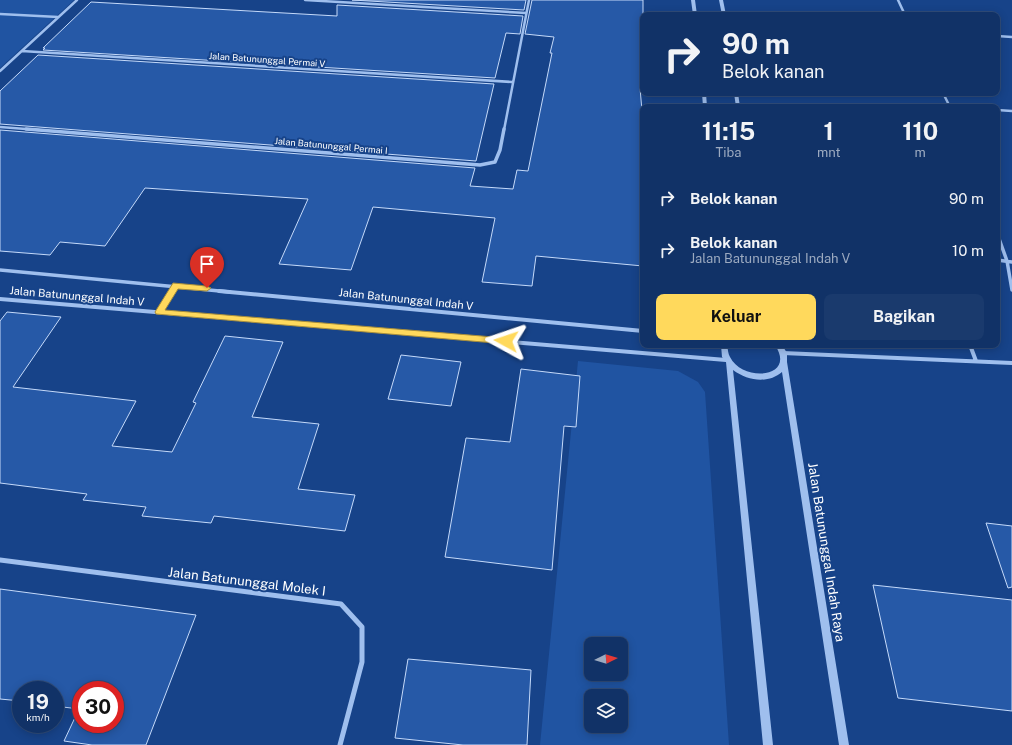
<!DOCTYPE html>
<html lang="id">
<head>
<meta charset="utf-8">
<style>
	:root { --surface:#113267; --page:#1a3a6d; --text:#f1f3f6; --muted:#9caac0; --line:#304d7b; --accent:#ffd95c }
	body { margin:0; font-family:"Public Sans",sans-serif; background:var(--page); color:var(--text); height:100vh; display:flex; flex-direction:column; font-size:15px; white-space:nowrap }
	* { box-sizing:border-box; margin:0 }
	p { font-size:13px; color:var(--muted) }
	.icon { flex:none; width:22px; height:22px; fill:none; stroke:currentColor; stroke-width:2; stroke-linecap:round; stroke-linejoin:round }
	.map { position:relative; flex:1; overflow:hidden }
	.sheet { position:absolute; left:640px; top:104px; width:360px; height:244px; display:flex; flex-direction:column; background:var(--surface); border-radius:8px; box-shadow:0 2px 10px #0003,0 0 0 1px var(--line) }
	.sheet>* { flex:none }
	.hud { position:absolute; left:640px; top:12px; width:360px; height:84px; border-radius:8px; box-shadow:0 2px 10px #0003,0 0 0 1px var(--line); background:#113267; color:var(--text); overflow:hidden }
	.needle { width:26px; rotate:85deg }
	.controls { position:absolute; left:584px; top:637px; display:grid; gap:8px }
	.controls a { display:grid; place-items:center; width:44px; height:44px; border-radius:8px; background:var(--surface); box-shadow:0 2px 10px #0003,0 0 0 1px var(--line); font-size:20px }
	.speed { position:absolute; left:12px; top:681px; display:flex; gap:8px; font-size:20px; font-weight:700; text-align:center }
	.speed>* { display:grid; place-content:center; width:52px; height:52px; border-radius:50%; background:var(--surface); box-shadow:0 2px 10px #0003,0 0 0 1px var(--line); line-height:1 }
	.speed small { font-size:10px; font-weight:400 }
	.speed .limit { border:6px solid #d22; background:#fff; color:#111 }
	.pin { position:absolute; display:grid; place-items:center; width:34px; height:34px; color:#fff; margin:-41px -17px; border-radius:50% 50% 50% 0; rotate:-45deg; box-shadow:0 0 4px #0007 }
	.pin .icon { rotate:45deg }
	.me { position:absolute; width:44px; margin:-22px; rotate:275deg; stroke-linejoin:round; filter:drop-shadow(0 0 3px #0008) }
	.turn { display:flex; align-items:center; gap:14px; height:84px; padding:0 16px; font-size:18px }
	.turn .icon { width:52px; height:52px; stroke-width:2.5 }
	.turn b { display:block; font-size:28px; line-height:34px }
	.eta { display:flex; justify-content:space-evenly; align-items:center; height:68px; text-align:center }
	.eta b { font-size:24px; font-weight:700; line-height:28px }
	.button { display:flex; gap:8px; margin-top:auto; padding:8px 16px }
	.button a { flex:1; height:46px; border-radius:8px; background:var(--accent); color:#111; font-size:16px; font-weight:700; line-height:46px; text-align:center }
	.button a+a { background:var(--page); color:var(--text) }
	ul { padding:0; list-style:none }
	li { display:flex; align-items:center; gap:12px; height:52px; padding:0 16px }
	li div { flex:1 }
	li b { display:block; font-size:15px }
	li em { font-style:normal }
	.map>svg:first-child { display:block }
	.green { fill:#2054a2; fill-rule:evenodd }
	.building { fill:#2659a7; stroke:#c5dafa; fill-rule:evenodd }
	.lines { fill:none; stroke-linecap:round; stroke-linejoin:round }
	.service-far1 { stroke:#9fbfee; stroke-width:2.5 }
	.service { stroke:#9fbfee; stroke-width:3 }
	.minor-far3 { stroke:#9fbfee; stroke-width:2.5 }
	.minor-far2 { stroke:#9fbfee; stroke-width:3.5 }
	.minor-far1 { stroke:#9fbfee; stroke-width:4 }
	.minor { stroke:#9fbfee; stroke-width:5 }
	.tertiary { fill:#9fbfee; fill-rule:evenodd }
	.route { fill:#ffd95c; stroke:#a68d3c }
	.labels { text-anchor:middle; stroke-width:4; stroke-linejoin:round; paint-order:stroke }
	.far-street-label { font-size:9px; fill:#fff; stroke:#174389 }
	.street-label { font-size:11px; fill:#fff; stroke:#174389 }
	.near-street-label { font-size:13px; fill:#fff; stroke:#174389 }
</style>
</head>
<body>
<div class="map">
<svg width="1012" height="745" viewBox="0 0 1012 745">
	<rect width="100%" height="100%" fill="#174389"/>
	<!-- green -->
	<path class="green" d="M0 0H74L0 68Z
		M578 361 678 371 698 382 705 392 729 745H540ZM591 644H621V674H591ZM591 696H621V726H591Z"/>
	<!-- building -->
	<path class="building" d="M352 0H526L524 10Z
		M532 0H643V88H640L643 122V190H642L641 242H642L643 266 536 256 532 286 482 282 495 218 373 207 351 270 279 264 308 199 145 188 105 246 60 242 50 255 0 251V130L475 168 470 186 513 189 517 170 528 171 552 53H550L554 37 525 34Z
		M91 2 337 16V5L523 16 520 34 506 33 495 78 43 50 45 48H43Z
		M38 55 494 84 476 161 0 124V91Z
		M7 312 61 317 13 387 136 401 112 446 172 452 196 403 193 402 225 336 283 342 252 417 319 424 298 489 355 495 345 531 214 516 211 523 142 516 146 507 83 500 87 494 0 483V321Z
		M401 355 461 362 451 406 388 399Z
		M521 369 580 376 576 427 564 426 552 570 445 557 466 438 510 442Z
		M986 523 1012 526V587L1008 588Z
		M873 585 1012 600V711L898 698Z
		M0 589 196 615 146 745H92L64 741 79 709 55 706V690H21V701L0 699ZM81 690H115V724H81Z
		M408 659 531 670 527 745H463L395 738Z"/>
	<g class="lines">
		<!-- service-far1 -->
		<path class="service-far1" d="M172 292 176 285"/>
		<!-- service -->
		<path class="service" d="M159 312 172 291"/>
		<!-- minor-far3 -->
		<path class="minor-far3" d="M305 0 526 13
			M898 0 905 15
			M0 14 58 17
			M997 36 1012 37
			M22 51 512 82
			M0 71 77 0
			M943 93 950 107
			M997 110 1012 111
			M0 127 39 130
			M504 130 529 0"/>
		<!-- minor-far2 -->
		<path class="minor-far2" d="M26 129 480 165 495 162 500 150 504 129
			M997 233 1007 261 1012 290
			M997 260 1012 262
			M0 270 230 292"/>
		<!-- minor-far1 -->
		<path class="minor-far1" d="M219 291 643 331
			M0 299 726 360
			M970 345 976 361
			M783 353 1012 363"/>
		<!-- minor -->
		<path class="minor" d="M0 560 341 604 362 627V662L340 745"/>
		<!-- tertiary -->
		<path class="tertiary" d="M691 0H695L697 15H693Z
			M719 0H723L726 15H722Z
			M702 93H706L707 107H703Z
			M734 93H738L740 107H736Z
			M721 345H727C728 349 728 354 730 357 743 383 797 378 775 345H782L787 353V362L849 745H839L782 372C768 384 748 381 733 370L773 745H763L726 362 722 357Z"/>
	</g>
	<!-- route -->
	<path class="route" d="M173 283 207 286 211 288 207 291 178 289 165 310 506 338 511 341 506 344 156 314 155 312Z"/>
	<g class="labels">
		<!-- far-street labels -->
		<g class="far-street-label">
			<text transform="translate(267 60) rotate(4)" y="3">Jalan Batununggal Permai V</text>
			<text transform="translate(331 146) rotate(5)" y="3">Jalan Batununggal Permai I</text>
		</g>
		<!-- street labels -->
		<g class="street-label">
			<text transform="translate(77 296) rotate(5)" y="4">Jalan Batununggal Indah V</text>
			<text transform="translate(406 299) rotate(6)" y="4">Jalan Batununggal Indah V</text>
		</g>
		<!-- near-street labels -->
		<g class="near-street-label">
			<text transform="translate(827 552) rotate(81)" y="5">Jalan Batununggal Indah Raya</text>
			<text transform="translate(247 581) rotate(7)" y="5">Jalan Batununggal Molek I</text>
		</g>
	</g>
</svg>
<div class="controls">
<a><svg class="needle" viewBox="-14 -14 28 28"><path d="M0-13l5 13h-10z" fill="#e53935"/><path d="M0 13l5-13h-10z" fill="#9caac0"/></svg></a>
<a><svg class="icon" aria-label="layers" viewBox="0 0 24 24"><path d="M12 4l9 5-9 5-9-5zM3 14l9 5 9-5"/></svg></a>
</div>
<div class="speed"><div>19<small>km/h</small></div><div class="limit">30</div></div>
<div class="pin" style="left:207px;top:288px;background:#d93025"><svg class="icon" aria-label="arrive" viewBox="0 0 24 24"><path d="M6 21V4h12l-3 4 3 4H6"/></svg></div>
<svg class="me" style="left:506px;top:341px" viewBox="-20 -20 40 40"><path d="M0-17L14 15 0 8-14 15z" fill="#ffd95c" stroke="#fff" stroke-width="4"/></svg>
<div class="hud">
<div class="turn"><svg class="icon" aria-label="right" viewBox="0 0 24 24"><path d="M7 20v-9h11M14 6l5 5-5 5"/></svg><div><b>90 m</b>Belok kanan</div></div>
</div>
<section class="sheet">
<div class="eta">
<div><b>11:15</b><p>Tiba</p></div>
<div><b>1</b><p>mnt</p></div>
<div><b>110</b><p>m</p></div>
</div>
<ul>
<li><svg class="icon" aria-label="right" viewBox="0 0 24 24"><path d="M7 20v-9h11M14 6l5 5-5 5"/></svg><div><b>Belok kanan</b></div><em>90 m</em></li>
<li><svg class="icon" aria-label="right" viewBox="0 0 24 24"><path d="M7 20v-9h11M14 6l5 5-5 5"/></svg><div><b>Belok kanan</b><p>Jalan Batununggal Indah V</p></div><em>10 m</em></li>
</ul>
<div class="button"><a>Keluar</a><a>Bagikan</a></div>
</section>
</div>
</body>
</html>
